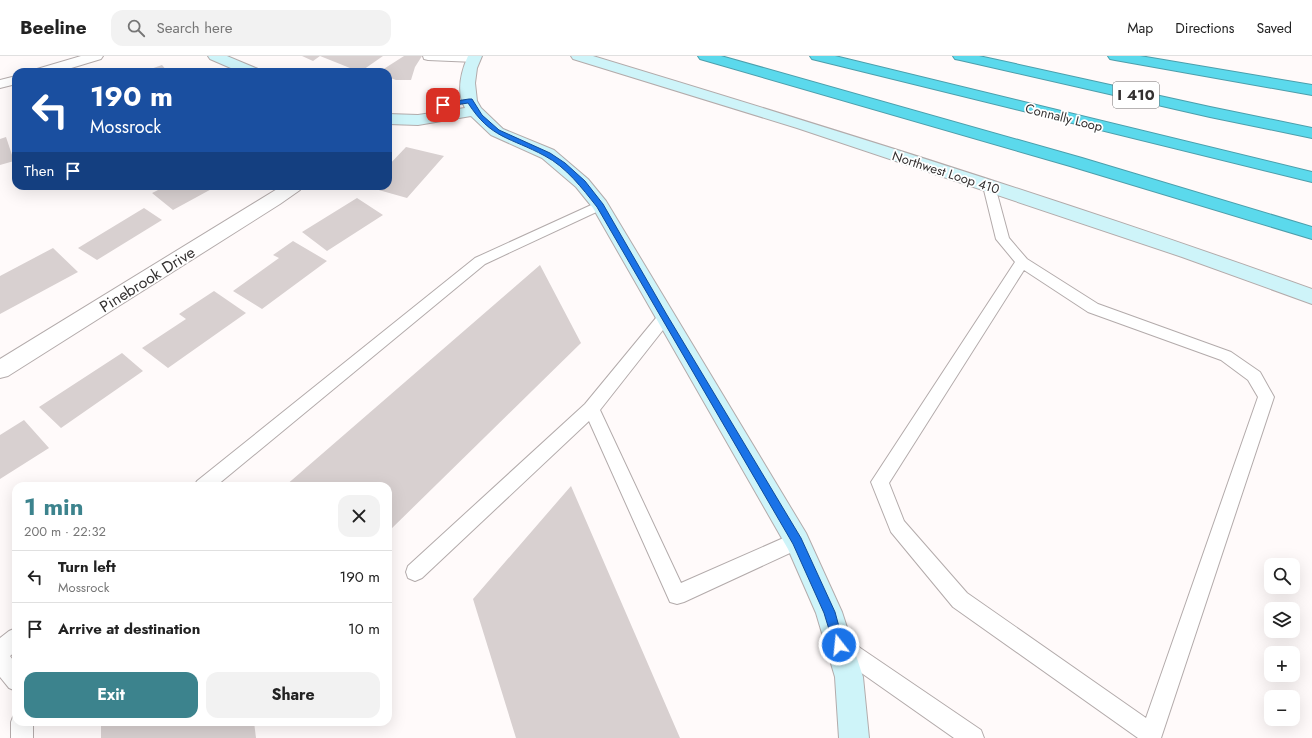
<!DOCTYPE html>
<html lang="en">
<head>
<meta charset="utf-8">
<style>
	:root { --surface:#fff; --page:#f2f2f2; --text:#222; --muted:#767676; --line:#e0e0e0; --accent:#3c838d }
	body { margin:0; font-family:Jost,sans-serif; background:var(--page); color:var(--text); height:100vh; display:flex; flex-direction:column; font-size:15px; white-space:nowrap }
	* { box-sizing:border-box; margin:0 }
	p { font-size:13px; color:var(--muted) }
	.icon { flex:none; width:22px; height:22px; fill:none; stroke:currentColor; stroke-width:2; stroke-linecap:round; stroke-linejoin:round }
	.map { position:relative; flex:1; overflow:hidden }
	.drawer { position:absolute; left:12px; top:426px; width:380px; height:244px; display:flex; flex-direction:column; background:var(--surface); border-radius:12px; box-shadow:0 4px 16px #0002 }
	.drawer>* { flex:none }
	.hud { position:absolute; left:12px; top:12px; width:380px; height:122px; border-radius:12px; box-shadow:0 4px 16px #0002; background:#1a4fa0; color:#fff; overflow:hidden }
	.buttons { position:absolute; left:1264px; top:502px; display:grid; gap:8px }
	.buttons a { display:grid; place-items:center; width:36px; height:36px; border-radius:8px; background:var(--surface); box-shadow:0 4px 16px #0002; font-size:20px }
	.pin { position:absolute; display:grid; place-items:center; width:34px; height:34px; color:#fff; margin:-17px; border-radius:8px; box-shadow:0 2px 6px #0006 }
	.me { position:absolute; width:44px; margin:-22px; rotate:344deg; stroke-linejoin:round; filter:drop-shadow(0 0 3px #0008) }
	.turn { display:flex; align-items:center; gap:14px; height:84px; padding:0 12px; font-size:18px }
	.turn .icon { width:52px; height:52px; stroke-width:2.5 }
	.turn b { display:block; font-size:28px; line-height:34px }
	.then { display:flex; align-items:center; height:38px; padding:0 12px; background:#0003; gap:8px; font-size:15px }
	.round { display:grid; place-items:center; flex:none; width:42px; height:42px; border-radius:12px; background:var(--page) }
	.headline { display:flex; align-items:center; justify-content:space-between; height:68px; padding:0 12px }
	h1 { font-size:24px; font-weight:700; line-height:30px; color:var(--accent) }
	.primary-button { display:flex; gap:8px; margin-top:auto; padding:8px 12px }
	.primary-button a { flex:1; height:46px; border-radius:12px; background:var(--accent); color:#fff; font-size:16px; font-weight:700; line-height:46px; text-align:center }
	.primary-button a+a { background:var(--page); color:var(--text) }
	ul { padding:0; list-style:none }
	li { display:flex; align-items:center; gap:12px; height:52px; padding:0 12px; border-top:1px solid var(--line) }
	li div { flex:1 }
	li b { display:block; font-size:15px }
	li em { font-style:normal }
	header { display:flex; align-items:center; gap:24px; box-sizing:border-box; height:56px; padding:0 20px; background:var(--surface); border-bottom:1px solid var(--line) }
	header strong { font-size:19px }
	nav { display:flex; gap:22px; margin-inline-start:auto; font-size:14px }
	.search { width:280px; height:36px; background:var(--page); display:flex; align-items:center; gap:10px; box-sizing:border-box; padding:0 14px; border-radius:12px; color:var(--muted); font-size:15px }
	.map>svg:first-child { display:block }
	.building { fill:#d8d0d0 }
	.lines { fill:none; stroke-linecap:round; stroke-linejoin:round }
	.lane-casing { stroke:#b3abab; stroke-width:2 }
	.street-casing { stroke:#b3abab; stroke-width:2 }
	.secondary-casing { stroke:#b3abab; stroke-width:2 }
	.highway-casing { stroke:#4d9eab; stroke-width:2 }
	.lane { fill:#fff; fill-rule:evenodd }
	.street { fill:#fff; fill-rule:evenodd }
	.secondary { fill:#cef4f9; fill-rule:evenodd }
	.highway { fill:#5bd9ec; fill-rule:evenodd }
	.route { fill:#1a73e8; stroke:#114b97 }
	.labels { text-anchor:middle; stroke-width:3.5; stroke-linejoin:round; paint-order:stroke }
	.far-street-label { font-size:13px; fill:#343131; stroke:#fff }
	.shield { fill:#fff; stroke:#716f6f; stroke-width:1 }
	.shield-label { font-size:15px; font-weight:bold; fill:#343131 }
	.street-label { font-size:16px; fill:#343131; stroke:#fff }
</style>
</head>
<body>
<header>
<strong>Beeline</strong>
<div class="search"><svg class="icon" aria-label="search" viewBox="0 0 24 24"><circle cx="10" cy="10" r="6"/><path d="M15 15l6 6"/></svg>Search here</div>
<nav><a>Map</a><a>Directions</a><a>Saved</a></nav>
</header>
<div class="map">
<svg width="1312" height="682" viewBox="0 0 1312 682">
	<rect width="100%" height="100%" fill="#fffafa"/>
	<!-- building -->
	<path class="building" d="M302 0H383L360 16 320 0 313 5Z
		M404 0H422L415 11 411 24H396L388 21V16H379Z
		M162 9 168 16H142Z
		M6 81 14 105 0 109V83Z
		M406 91 444 100 407 142 368 131 388 130V110Z
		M166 130H217L173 154 152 137Z
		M357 142 383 159 327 195 302 176Z
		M144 152 162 164 97 204 78 192Z
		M293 185 327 205 262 253 233 235 279 202 273 199Z
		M53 192 78 216 0 258V220Z
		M540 209 581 287 388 476V430H285Z
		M214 235 246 257 168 312 142 292 186 263 179 258Z
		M122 297 143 315 61 372 39 351Z
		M24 364 49 392 0 423V379Z
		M571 430 680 682H516L473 543Z
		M101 666H254L256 682H101Z"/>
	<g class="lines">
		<defs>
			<path id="lane" d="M423 0H476L480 3 475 6 428 4 424 3Z
				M989 126 993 127 995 130 1009 182 1027 203 1098 248 1231 296 1260 316 1274 341 1161 682H1138L953 551 891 476 871 426 1015 206 996 183 983 130 985 127ZM1024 214 1088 256 1221 304 1248 324 1258 341 1146 662 967 537 904 465 889 427Z
				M600 145 605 146 606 149 605 152 485 208 216 430H194L197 425 475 202Z
				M665 256 670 257 672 261 670 265 600 354 681 527 797 476 803 479 806 485 803 491 684 546 677 548 670 546 589 365 422 522 415 525 408 522 406 516 408 510 585 348 660 257Z
				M16 572V595L10 600 16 608V635L9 632 0 621V582L9 575Z
				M840 580 847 583 981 674 984 682H954L833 597 830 590 833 583Z
				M14 658H16V666H33V682H11V666Z"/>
			<path id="street" d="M81 0H103L101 3 58 16H35L37 13Z
				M16 20V28L0 32V24Z
				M282 130H303L300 134 280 148 8 320 0 322V303Z"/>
			<path id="secondary" d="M208 0H227L258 13 260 16H240L210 3Z
				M468 0H482L477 12 475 27 477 45 481 52 503 73 554 94 588 123 606 145 806 477 842 556 863 621 869 682H839L835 621 816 557 788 493 593 152 576 131 542 102 491 79 471 60 418 69 388 68V58L418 59 465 52C456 36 461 16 468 0Z
				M571 0H593C834 73 1075 148 1312 233V248L1182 201 797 72 573 3Z"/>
			<path id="highway" d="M698 0H721L1082 102 1312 171V183L1070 110 700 3Z
				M810 0H835L1312 116V126L812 3Z
				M953 0H979L1210 51 1312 72V82L1210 61 960 4 955 3Z
				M1108 0H1140L1312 29V39L1115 4 1110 3Z"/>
		</defs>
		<!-- lane casing -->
		<use href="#lane" class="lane-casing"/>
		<!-- street casing -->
		<use href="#street" class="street-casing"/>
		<!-- secondary casing -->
		<use href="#secondary" class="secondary-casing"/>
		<!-- highway casing -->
		<use href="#highway" class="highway-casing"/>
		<!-- lane -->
		<use href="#lane" class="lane"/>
		<!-- street -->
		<use href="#street" class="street"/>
		<!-- secondary -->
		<use href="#secondary" class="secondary"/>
		<!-- highway -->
		<use href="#highway" class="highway"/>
	</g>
	<!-- route -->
	<path class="route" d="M469 43H472L482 59 499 74 550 97 565 107 585 125 603 148 667 259 801 482 835 556 844 589 843 593 839 595 835 593 824 557 793 488 597 151C582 132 566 111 545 100 510 81 491 83 468 47L443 51 440 49 443 47Z"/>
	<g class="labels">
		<!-- far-street labels -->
		<g class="far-street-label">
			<text transform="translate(1064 61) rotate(14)" y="5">Connally Loop</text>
			<text transform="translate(946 116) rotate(18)" y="5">Northwest Loop 410</text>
		</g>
		<!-- shield labels -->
		<rect class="shield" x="1113" y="26" width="46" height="26" rx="3"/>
		<g class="shield-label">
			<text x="1136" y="44">I 410</text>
		</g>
		<!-- street labels -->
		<g class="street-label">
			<text transform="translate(147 223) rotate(-32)" y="6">Pinebrook Drive</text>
		</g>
	</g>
</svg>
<div class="buttons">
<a><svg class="icon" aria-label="search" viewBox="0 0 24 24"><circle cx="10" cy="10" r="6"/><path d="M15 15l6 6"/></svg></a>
<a><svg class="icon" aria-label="layers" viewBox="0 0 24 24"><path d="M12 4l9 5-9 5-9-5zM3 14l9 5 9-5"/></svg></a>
<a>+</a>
<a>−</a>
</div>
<div class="pin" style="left:443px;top:49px;background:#d93025"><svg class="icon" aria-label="arrive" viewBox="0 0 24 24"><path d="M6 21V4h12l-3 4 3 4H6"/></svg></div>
<svg class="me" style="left:839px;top:589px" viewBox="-20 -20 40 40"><circle r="17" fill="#1a73e8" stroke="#fff" stroke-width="3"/><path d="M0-11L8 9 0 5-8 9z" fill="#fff"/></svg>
<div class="hud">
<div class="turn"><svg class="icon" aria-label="left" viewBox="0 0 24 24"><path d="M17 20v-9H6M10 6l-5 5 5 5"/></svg><div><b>190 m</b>Mossrock</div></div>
<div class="then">Then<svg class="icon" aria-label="arrive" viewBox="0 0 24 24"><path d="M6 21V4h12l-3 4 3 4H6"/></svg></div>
</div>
<section class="drawer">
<div class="headline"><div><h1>1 min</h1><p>200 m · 22:32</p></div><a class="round"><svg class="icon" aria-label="close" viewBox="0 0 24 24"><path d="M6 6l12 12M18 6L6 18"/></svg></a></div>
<ul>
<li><svg class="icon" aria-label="left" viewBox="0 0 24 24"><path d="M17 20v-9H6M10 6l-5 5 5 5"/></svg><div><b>Turn left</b><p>Mossrock</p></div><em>190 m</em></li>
<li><svg class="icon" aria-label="arrive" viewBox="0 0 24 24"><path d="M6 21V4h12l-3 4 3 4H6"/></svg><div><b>Arrive at destination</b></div><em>10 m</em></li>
</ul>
<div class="primary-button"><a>Exit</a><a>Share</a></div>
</section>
</div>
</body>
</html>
